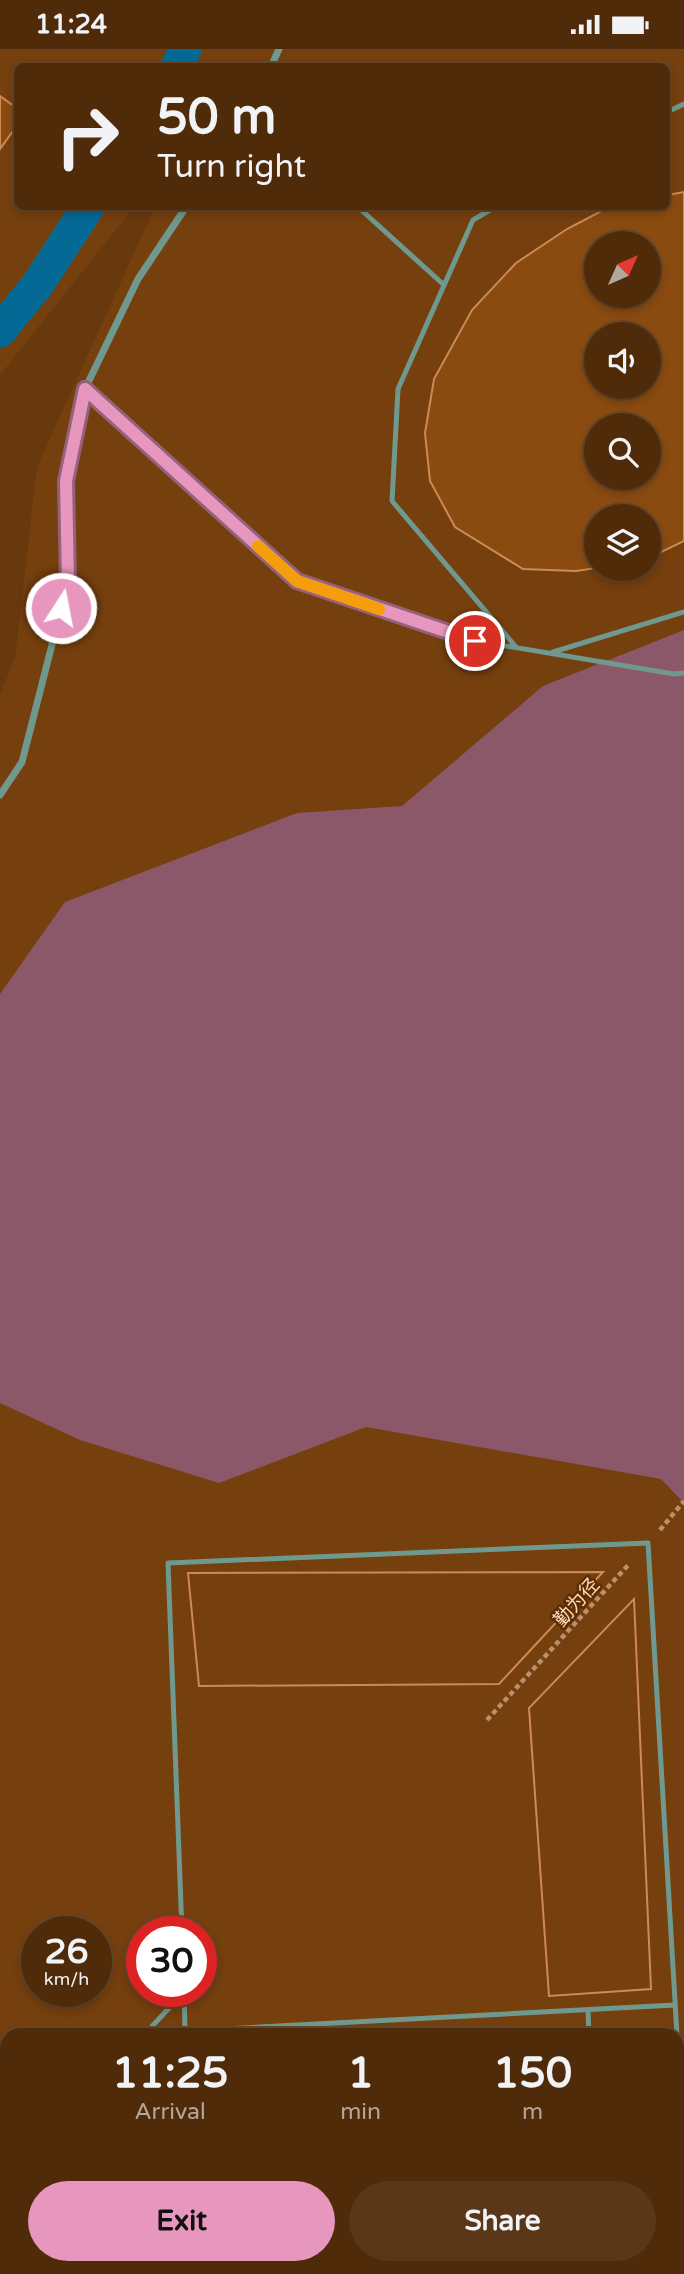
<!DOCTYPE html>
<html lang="en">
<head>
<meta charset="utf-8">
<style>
	:root { --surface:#4f2b0a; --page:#593718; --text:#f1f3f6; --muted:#b3a79c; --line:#66472b; --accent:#e797bd }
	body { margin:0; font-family:"Varela Round","Noto Sans SC",sans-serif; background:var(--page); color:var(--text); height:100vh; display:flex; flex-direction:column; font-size:26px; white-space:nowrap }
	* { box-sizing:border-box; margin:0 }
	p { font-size:23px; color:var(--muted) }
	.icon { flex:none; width:38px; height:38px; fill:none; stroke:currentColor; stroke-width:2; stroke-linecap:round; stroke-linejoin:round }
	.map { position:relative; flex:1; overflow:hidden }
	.side { position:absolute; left:0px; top:1979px; width:684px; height:247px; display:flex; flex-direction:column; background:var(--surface); border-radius:21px 21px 0 0; box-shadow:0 4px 10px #0003,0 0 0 2px var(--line) }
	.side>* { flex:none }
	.guide { position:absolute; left:14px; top:14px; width:656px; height:147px; border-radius:10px; box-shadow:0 4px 10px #0003,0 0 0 2px var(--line); background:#4f2b0a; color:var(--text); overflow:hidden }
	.needle { width:46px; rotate:45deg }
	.fabs { position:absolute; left:584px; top:182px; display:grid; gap:14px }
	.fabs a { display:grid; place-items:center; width:77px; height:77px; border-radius:50%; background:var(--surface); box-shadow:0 4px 10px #0003,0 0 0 2px var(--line); font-size:35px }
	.speed { position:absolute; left:21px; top:1867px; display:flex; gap:14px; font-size:35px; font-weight:700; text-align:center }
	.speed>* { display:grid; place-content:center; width:91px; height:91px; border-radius:50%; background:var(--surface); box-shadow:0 4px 10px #0003,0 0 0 2px var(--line); line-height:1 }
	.speed small { font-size:18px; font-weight:400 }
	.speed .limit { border:10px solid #d22; background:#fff; color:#111 }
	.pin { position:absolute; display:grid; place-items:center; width:60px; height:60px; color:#fff; margin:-30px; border:4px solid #fff; border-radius:50%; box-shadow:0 2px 7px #0007 }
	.me { position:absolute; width:77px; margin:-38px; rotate:11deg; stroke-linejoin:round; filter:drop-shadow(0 0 5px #0008) }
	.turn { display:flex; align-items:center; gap:24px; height:147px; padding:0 28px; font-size:32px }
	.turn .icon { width:91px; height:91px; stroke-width:2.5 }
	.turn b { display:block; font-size:49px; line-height:60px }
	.eta { display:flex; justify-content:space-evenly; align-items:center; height:119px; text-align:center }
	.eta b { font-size:42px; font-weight:700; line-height:49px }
	.cta { display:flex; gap:14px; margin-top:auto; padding:14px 28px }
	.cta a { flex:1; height:80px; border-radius:42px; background:var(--accent); color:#111; font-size:28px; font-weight:700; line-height:80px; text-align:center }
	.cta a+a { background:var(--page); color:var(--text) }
	.status { display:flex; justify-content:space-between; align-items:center; height:49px; padding:0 35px; background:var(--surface); direction:ltr }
	.status svg { height:19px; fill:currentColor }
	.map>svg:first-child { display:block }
	.built { fill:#753f0e; fill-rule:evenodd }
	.green { fill:#8a5869 }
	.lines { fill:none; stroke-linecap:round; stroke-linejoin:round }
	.canal { stroke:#056996; stroke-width:33 }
	.building { fill:#8a4b10; stroke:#ce8955; stroke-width:2; fill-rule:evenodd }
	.path { stroke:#ba906e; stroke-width:4.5; stroke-dasharray:5 3.5; stroke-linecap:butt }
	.lane { stroke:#6f998e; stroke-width:5 }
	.street { stroke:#6f998e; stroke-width:7 }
	.route-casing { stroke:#96627b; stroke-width:18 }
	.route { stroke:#e797bd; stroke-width:12 }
	.slow { stroke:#f59e0b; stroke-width:12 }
	.labels { text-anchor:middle; stroke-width:5; stroke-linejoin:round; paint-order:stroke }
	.street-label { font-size:19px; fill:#ffdac0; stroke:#5d2e00 }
</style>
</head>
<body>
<div class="status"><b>11:24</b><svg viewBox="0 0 49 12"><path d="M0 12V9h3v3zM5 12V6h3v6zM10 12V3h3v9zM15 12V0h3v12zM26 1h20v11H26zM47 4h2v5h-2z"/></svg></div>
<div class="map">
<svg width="684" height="2225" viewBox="0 0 684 2225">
	<rect width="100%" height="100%" fill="#69390e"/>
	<!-- built -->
	<path class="built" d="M0 0H684V2225H0V646L15 609 37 418 155 158H667V18H18V158H134L0 326ZM597 194H649V247H597ZM597 285H649V338H597ZM597 376H649V429H597ZM597 467H649V520H597ZM37 1883H96V1942H37ZM142 1883H201V1942H142ZM7 1986H677V2219H7Z"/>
	<!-- green -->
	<path class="green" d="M684 581V1454L661 1430 366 1378 219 1434 80 1391 0 1354V945L65 853 297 764 402 757 543 637Z"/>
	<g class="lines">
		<!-- canal -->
		<path class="canal" d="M177 18 185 0
			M0 282 38 235 88 158"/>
	</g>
	<!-- building -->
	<path class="building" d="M0 47 18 60V75L0 100Z
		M684 143V492L649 509V467H597V519L576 522 523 520 455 478 430 432 425 384 434 330 472 261 516 214 567 180 609 158H667V146ZM597 194H649V247H597ZM597 285H649V338H597ZM597 376H649V429H597Z
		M603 1523 499 1635 199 1637 188 1524Z
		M603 1523 499 1635 199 1637 188 1524Z
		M634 1550 651 1940 549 1947 529 1659Z
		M634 1550 651 1940 549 1947 529 1659Z"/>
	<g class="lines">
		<!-- path -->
		<path class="path" d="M660 1481 684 1452
			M487 1671 630 1514"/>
		<!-- lane -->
		<path class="lane" d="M667 63 684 55
			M358 158 444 236
			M495 158 473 171 398 340 392 452 516 598
			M85 340 297 532 476 592 674 625 684 624
			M553 603 684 563
			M182 1883 168 1514 648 1494 677 1986
			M184 1942 185 1982 675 1956
			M588 1961 589 1986
			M144 1986 184 1943
			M677 1988 684 2100
			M0 2143 7 2135
			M5 2225 11 2219"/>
		<!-- street -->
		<path class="street" d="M271 18 279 0
			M0 746 22 713 68 533 66 432 85 340 138 230 186 158
			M0 2182 7 2188
			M677 2209 684 2210"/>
	</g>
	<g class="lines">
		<defs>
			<path id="route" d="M61 559 68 533 66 432 85 340 297 532 475 592"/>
		</defs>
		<!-- route casing -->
		<use href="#route" class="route-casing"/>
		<!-- route -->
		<use href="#route" class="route"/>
		<!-- slow -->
		<path class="slow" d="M258 497 297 532 379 560"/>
	</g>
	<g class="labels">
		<!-- street labels -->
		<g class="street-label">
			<text transform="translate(576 1553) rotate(-48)" y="7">勤为径</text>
		</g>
	</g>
</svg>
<div class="fabs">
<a><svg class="needle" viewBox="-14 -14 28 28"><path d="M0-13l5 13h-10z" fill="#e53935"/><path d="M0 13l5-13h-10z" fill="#b3a79c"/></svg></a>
<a><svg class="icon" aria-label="sound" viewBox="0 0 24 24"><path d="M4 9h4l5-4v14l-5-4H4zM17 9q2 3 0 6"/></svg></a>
<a><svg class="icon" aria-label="search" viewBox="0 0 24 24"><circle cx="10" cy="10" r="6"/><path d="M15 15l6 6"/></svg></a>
<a><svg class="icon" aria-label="layers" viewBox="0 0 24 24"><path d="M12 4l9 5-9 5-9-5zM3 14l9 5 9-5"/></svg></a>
</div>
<div class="speed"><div>26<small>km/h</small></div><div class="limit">30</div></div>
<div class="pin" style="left:475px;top:592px;background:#d93025"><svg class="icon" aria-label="arrive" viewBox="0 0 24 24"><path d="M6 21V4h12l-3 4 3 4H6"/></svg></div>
<svg class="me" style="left:61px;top:559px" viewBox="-20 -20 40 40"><circle r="17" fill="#e797bd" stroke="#fff" stroke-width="3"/><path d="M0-11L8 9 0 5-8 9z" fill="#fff"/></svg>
<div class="guide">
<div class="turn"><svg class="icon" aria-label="right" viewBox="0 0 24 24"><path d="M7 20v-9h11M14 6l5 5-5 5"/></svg><div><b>50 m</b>Turn right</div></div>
</div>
<section class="side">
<div class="eta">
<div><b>11:25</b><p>Arrival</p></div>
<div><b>1</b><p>min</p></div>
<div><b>150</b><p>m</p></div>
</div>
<div class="cta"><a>Exit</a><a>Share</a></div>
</section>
</div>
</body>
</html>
